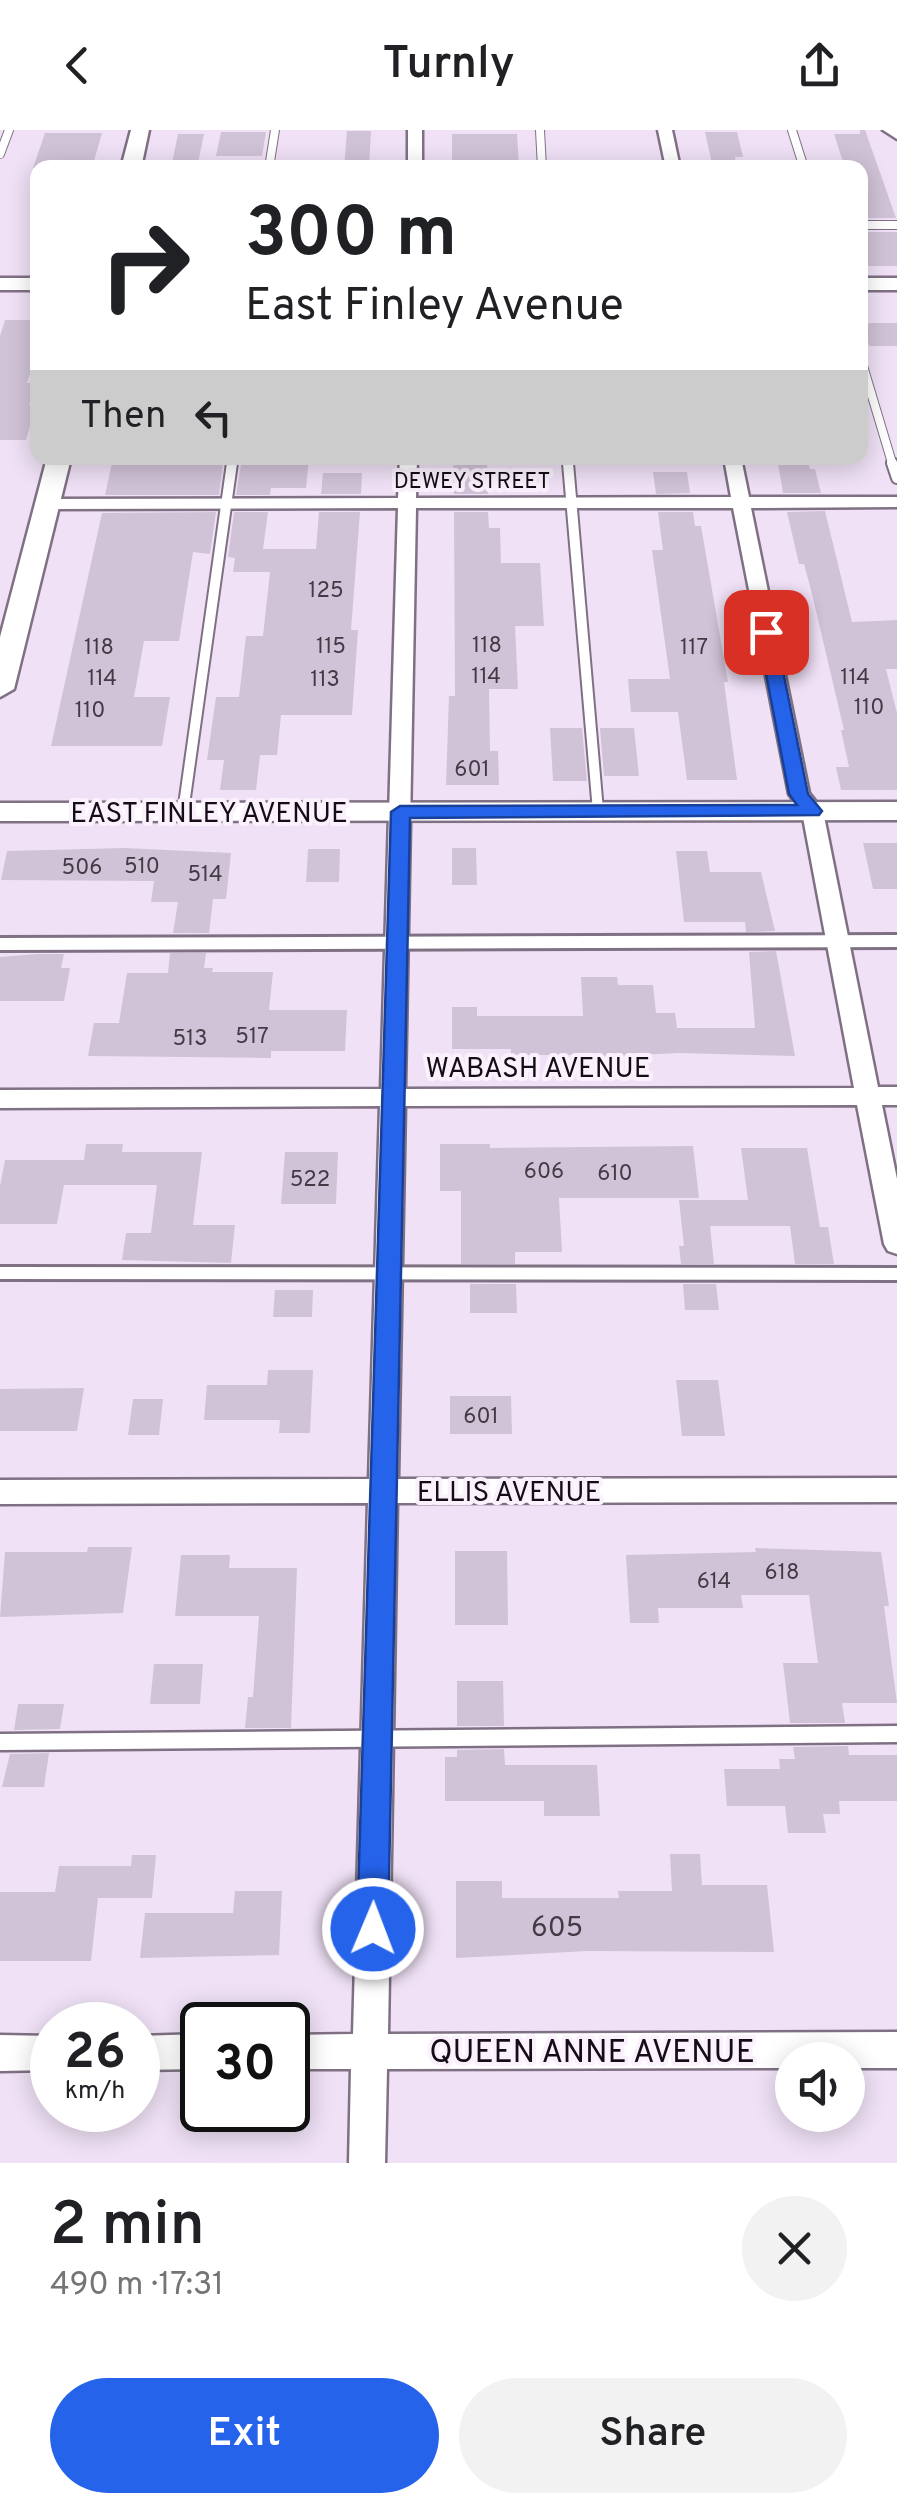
<!DOCTYPE html>
<html lang="en">
<head>
<meta charset="utf-8">
<style>
	:root { --surface:#fff; --page:#f2f2f2; --text:#202124; --muted:#757577; --accent:#2563eb }
	body { margin:0; font-family:Overpass,sans-serif; background:var(--page); color:var(--text); height:100vh; display:flex; flex-direction:column; font-size:38px; white-space:nowrap }
	* { box-sizing:border-box; margin:0 }
	p { font-size:32px; color:var(--muted) }
	.icon { flex:none; width:55px; height:55px; fill:none; stroke:currentColor; stroke-width:2; stroke-linecap:round; stroke-linejoin:round }
	.map { position:relative; height:2033px; overflow:hidden }
	.sheet { display:flex; flex-direction:column; background:var(--surface); flex:1 }
	.sheet>* { flex:none }
	.top-card { position:absolute; left:30px; top:30px; width:838px; height:305px; border-radius:20px; box-shadow:0 5px 25px #0003; background:#fff; color:var(--text); overflow:hidden }
	.fabs { position:absolute; left:775px; top:1912px; display:grid; gap:20px }
	.fabs a { display:grid; place-items:center; width:90px; height:90px; border-radius:50%; background:var(--surface); box-shadow:0 5px 25px #0003; font-size:50px }
	.speed { position:absolute; left:30px; top:1872px; display:flex; gap:20px; font-size:50px; font-weight:700; text-align:center }
	.speed>* { display:grid; place-content:center; width:130px; height:130px; border-radius:50%; background:var(--surface); box-shadow:0 5px 25px #0003; line-height:1 }
	.speed small { font-size:25px; font-weight:400 }
	.speed .limit { border:5px solid #111; border-radius:15px; background:#fff; color:#111 }
	.pin { position:absolute; display:grid; place-items:center; width:85px; height:85px; color:#fff; margin:-42px; border-radius:20px; box-shadow:0 5px 15px #0006 }
	.me { position:absolute; width:110px; margin:-55px; rotate:1deg; stroke-linejoin:round; filter:drop-shadow(0 0 8px #0008) }
	.turn { display:flex; align-items:center; gap:35px; height:210px; padding:0 50px; font-size:45px }
	.turn .icon { width:130px; height:130px; stroke-width:2.5 }
	.turn b { display:block; font-size:70px; line-height:85px }
	.then { display:flex; align-items:center; height:95px; padding:0 50px; background:#0003; gap:20px; font-size:38px }
	.round { display:grid; place-items:center; flex:none; width:105px; height:105px; border-radius:52px; background:var(--page) }
	.summary { display:flex; align-items:center; justify-content:space-between; height:170px; padding:0 50px }
	h1 { font-size:60px; font-weight:600; line-height:75px }
	.button { display:flex; gap:20px; margin-top:auto; padding:20px 50px }
	.button a { flex:1; height:115px; border-radius:60px; background:var(--accent); color:#fff; font-size:40px; font-weight:600; line-height:115px; text-align:center }
	.button a+a { background:var(--page); color:var(--text) }
	header { display:flex; justify-content:space-between; align-items:center; height:130px; padding:0 50px; background:var(--surface); font-size:45px; font-weight:600 }
	.map>svg:first-child { display:block }
	.building { fill:#d1c3d7 }
	.lines { fill:none; stroke-linecap:round; stroke-linejoin:round }
	.lane-far3-casing { stroke:#7f7183; stroke-width:10 }
	.lane-far2-casing { stroke:#7f7183; stroke-width:14 }
	.lane-far1-casing { stroke:#7f7183; stroke-width:18 }
	.lane-casing { stroke:#7f7183; stroke-width:21 }
	.street-casing { stroke:#7f7183; stroke-width:5 }
	.secondary-casing { stroke:#7f7183; stroke-width:5 }
	.lane-far3 { stroke:#fff; stroke-width:8 }
	.lane-far2 { stroke:#fff; stroke-width:10 }
	.lane-far1 { stroke:#fff; stroke-width:12 }
	.lane { stroke:#fff; stroke-width:16 }
	.street { fill:#fff; fill-rule:evenodd }
	.secondary { fill:#fff; fill-rule:evenodd }
	.route { fill:#2563eb; stroke:#184099; stroke-width:2.5 }
	.labels { text-anchor:middle; stroke-width:8; stroke-linejoin:round; paint-order:stroke }
	.far-street-label { font-size:22px; fill:#130e15; stroke:#faf1fd }
	.number-label { font-size:22px; fill:#423b46 }
	.street-label { font-size:28px; fill:#130e15; stroke:#faf1fd }
	.near-number-label { font-size:28px; fill:#423b46 }
	.near-street-label { font-size:32px; fill:#130e15; stroke:#faf1fd }
</style>
</head>
<body>
<header><svg class="icon" aria-label="back" viewBox="0 0 24 24"><path d="M15 5l-7 7 7 7"/></svg>Turnly<svg class="icon" aria-label="share" viewBox="0 0 24 24"><path d="M12 15V3M7 8l5-5 5 5M5 13v7h14v-7"/></svg></header>
<div class="map">
<svg width="897" height="2033" viewBox="0 0 897 2033">
	<rect width="100%" height="100%" fill="#f0e1f6"/>
	<!-- building -->
	<path class="building" d="M860 0H865L896 88H860V38H845L834 4H860Z
		M347 1H371L369 38H344Z
		M221 2H266L262 26H216Z
		M705 2H737L743 27H735L737 38H713Z
		M45 3H102L92 38H33Z
		M178 4H204L197 38H171Z
		M452 4H517L519 37 452 38Z
		M860 102H897V136H860Z
		M5 190H38V219L27 253H36L29 275H36L26 310H0V206Z
		M862 193H897V216H869Z
		M113 328H160L159 334H223L219 365H105Z
		M270 328H309L306 358H271L270 365H236L241 334H269Z
		M453 328H487L488 364H454Z
		M777 328H807L810 339H815L821 363H783Z
		M653 342H687L690 363 656 364Z
		M323 343H362L361 364H321Z
		M825 381 852 492 897 490V539H886L897 583V660H841L836 637H849L841 600H844L812 464 804 434H799L787 382Z
		M216 382 210 424 193 422 179 511H144L134 567H170L162 616H51L102 383Z
		M234 382H268L263 419H316L319 382H360L351 500H358L352 585H281L277 625H260L256 660H220L224 630H207L216 567H239L246 506H263L270 442H233L235 428 228 427Z
		M454 382H488L489 398H500L501 433H540L544 496H515L518 559H489L490 621H498L499 655H446L449 566H455Z
		M658 382H693L695 396H701L728 552H724L737 650H687L678 582H631L628 549H670L652 420H663Z
		M550 598H582L587 651H553Z
		M600 598H634L639 646H604Z
		M863 713H897V759H873Z
		M125 718 231 723 226 769H213L209 803H173L178 772H151L154 751 1 750 7 721Z
		M452 718H476L477 755H452Z
		M308 719H340L339 752H306Z
		M676 721H707L710 742H761L775 801 746 802 745 792H684Z
		M776 821 795 926 679 923 574 928V925H511V919H452V877H477V886H583L581 847H617L618 855H653L656 883H675L677 898H755L749 822Z
		M170 823H206L204 838H213L212 842H273L269 880H347L345 921H271V928L88 926 94 893H119L127 843H168Z
		M37 824H64L61 838H70L64 871H0V827Z
		M86 1014H123L122 1022H202L193 1095H235L231 1133 122 1130 126 1103H151L157 1055H64L57 1094H0V1056L5 1030H84Z
		M440 1014H490V1018L693 1016 699 1068H559L562 1122H515V1134H461V1061H440Z
		M741 1018H807L820 1097H828L834 1134H795L790 1096H710L714 1134H681L679 1116H684L679 1070H748Z
		M285 1022H338L336 1074H281Z
		M470 1154H516L517 1183H470Z
		M683 1154H716L719 1180H685Z
		M275 1160H313L312 1187H273Z
		M268 1240H313L310 1303H279L280 1290H204L207 1255H267Z
		M676 1250H718L725 1306H682Z
		M84 1258 77 1301H0V1259Z
		M450 1266H511L512 1304H450Z
		M133 1269H163L159 1305H128Z
		M88 1417H132L123 1483 0 1487 5 1422H87Z
		M755 1418 881 1422 889 1476H884L897 1573H842L845 1593H790L783 1533H818L809 1465H741L743 1478H658L659 1493H630L626 1425 756 1422Z
		M455 1421H507L508 1495H455Z
		M181 1425H230L229 1438H297L291 1598H245L248 1567H253L259 1486H175Z
		M154 1534H203L200 1574H150Z
		M457 1551H503L504 1596H457Z
		M18 1574H64L60 1599 14 1600Z
		M848 1616 849 1625H897V1671H839L840 1684H823L826 1703H788L785 1676H727L724 1639H780L779 1629H795L793 1617Z
		M504 1619 505 1635H597L600 1686H544V1671H445V1627H457V1620Z
		M49 1623 44 1657H2L10 1624Z
		M670 1724H700L702 1755H767L774 1822 588 1821 456 1828V1751H502V1768H619L618 1761H672Z
		M132 1725H156L152 1768H98L91 1831H0V1762H55L59 1736H131Z
		M235 1761H282L279 1825 140 1828 145 1783H233Z"/>
	<g class="lines">
		<defs>
			<path id="lane-far3" d="M540 0 542 38
				M792 0 804 38
				M0 24 9 0
				M269 38 275 0
				M860 95H897
				M860 226 893 336
				M568 328 569 336
				M232 336 233 328"/>
			<path id="lane-far2" d="M568 333 598 681
				M892 333 897 348
				M183 682 232 333"/>
			<path id="lane-far1" d="M0 814 897 811
				M0 1143 897 1144"/>
			<path id="lane" d="M0 1612 897 1604"/>
			<path id="street" d="M408 0H422V38H408Z
				M658 0H672L680 38H666Z
				M400 328H417L416 368 731 367 724 328H741L749 367H897V377L751 378 809 663 823 681 878 957H897V975H882L897 1049V1124L888 1121 884 1114 857 975 405 976 398 1349 897 1348V1372L397 1373 388 1904 897 1902V1938H848V1930H792V1938L387 1939 385 2033H349L351 1939H288V1905L353 1904 368 1373 0 1374V1350L369 1349 380 976 0 978V960L381 959 398 378 47 379 38 374 47 369 398 368ZM416 378H733L789 664 802 682 854 958 405 959Z
				M202 1904V1939L138 1940V1906Z
				M0 1905 52 1906V1940L0 1941Z"/>
			<path id="secondary" d="M131 0H149L141 38H121Z
				M883 0H897V9Z
				M0 148H38V160H0Z
				M860 148H897V160H860Z
				M47 328H71L14 559 0 567V507Z
				M897 672V690L0 691V673Z"/>
		</defs>
		<!-- lane-far3 casing -->
		<use href="#lane-far3" class="lane-far3-casing"/>
		<!-- lane-far2 casing -->
		<use href="#lane-far2" class="lane-far2-casing"/>
		<!-- lane-far1 casing -->
		<use href="#lane-far1" class="lane-far1-casing"/>
		<!-- lane casing -->
		<use href="#lane" class="lane-casing"/>
		<!-- street casing -->
		<use href="#street" class="street-casing"/>
		<!-- secondary casing -->
		<use href="#secondary" class="secondary-casing"/>
		<!-- lane-far3 -->
		<use href="#lane-far3" class="lane-far3"/>
		<!-- lane-far2 -->
		<use href="#lane-far2" class="lane-far2"/>
		<!-- lane-far1 -->
		<use href="#lane-far1" class="lane-far1"/>
		<!-- lane -->
		<use href="#lane" class="lane"/>
		<!-- street -->
		<use href="#street" class="street"/>
		<!-- secondary -->
		<use href="#secondary" class="secondary"/>
	</g>
	<!-- route -->
	<path class="route" d="M766 497 775 502 808 664 822 681 819 685 410 688 388 1799 384 1809 373 1814 362 1809 357 1799 391 682 400 676 797 675 789 664 758 502Z"/>
	<g class="labels">
		<!-- far-street labels -->
		<g class="far-street-label">
			<text x="472" y="358">DEWEY STREET</text>
		</g>
		<!-- number labels -->
		<g class="number-label">
			<text x="326" y="467">125</text>
			<text x="487" y="522">118</text>
			<text x="331" y="523">115</text>
			<text x="99" y="524">118</text>
			<text x="694" y="524">117</text>
			<text x="486" y="553">114</text>
			<text x="855" y="554">114</text>
			<text x="102" y="555">114</text>
			<text x="325" y="556">113</text>
			<text x="869" y="584">110</text>
			<text x="90" y="587">110</text>
			<text x="472" y="646">601</text>
			<text x="142" y="743">510</text>
			<text x="82" y="744">506</text>
			<text x="205" y="751">514</text>
			<text x="252" y="913">517</text>
			<text x="190" y="915">513</text>
			<text x="544" y="1048">606</text>
			<text x="615" y="1050">610</text>
			<text x="310" y="1056">522</text>
			<text x="481" y="1293">601</text>
			<text x="782" y="1449">618</text>
			<text x="714" y="1458">614</text>
		</g>
		<!-- street labels -->
		<g class="street-label">
			<text x="209" y="692">EAST FINLEY AVENUE</text>
			<text x="538" y="947">WABASH AVENUE</text>
			<text x="509" y="1371">ELLIS AVENUE</text>
		</g>
		<!-- near-number labels -->
		<g class="near-number-label">
			<text x="557" y="1806">605</text>
		</g>
		<!-- near-street labels -->
		<g class="near-street-label">
			<text x="592" y="1932">QUEEN ANNE AVENUE</text>
		</g>
	</g>
</svg>
<div class="fabs">
<a><svg class="icon" aria-label="sound" viewBox="0 0 24 24"><path d="M4 9h4l5-4v14l-5-4H4zM17 9q2 3 0 6"/></svg></a>
</div>
<div class="speed"><div>26<small>km/h</small></div><div class="limit">30</div></div>
<div class="pin" style="left:766px;top:502px;background:#d93025"><svg class="icon" aria-label="arrive" viewBox="0 0 24 24"><path d="M6 21V4h12l-3 4 3 4H6"/></svg></div>
<svg class="me" style="left:373px;top:1799px" viewBox="-20 -20 40 40"><circle r="17" fill="#2563eb" stroke="#fff" stroke-width="3"/><path d="M0-11L8 9 0 5-8 9z" fill="#fff"/></svg>
<div class="top-card">
<div class="turn"><svg class="icon" aria-label="right" viewBox="0 0 24 24"><path d="M7 20v-9h11M14 6l5 5-5 5"/></svg><div><b>300 m</b>East Finley Avenue</div></div>
<div class="then">Then<svg class="icon" aria-label="left" viewBox="0 0 24 24"><path d="M17 20v-9H6M10 6l-5 5 5 5"/></svg></div>
</div>
</div>
<section class="sheet">
<div class="summary"><div><h1>2 min</h1><p>490 m · 17:31</p></div><a class="round"><svg class="icon" aria-label="close" viewBox="0 0 24 24"><path d="M6 6l12 12M18 6L6 18"/></svg></a></div>
<div class="button"><a>Exit</a><a>Share</a></div>
</section>
</body>
</html>
